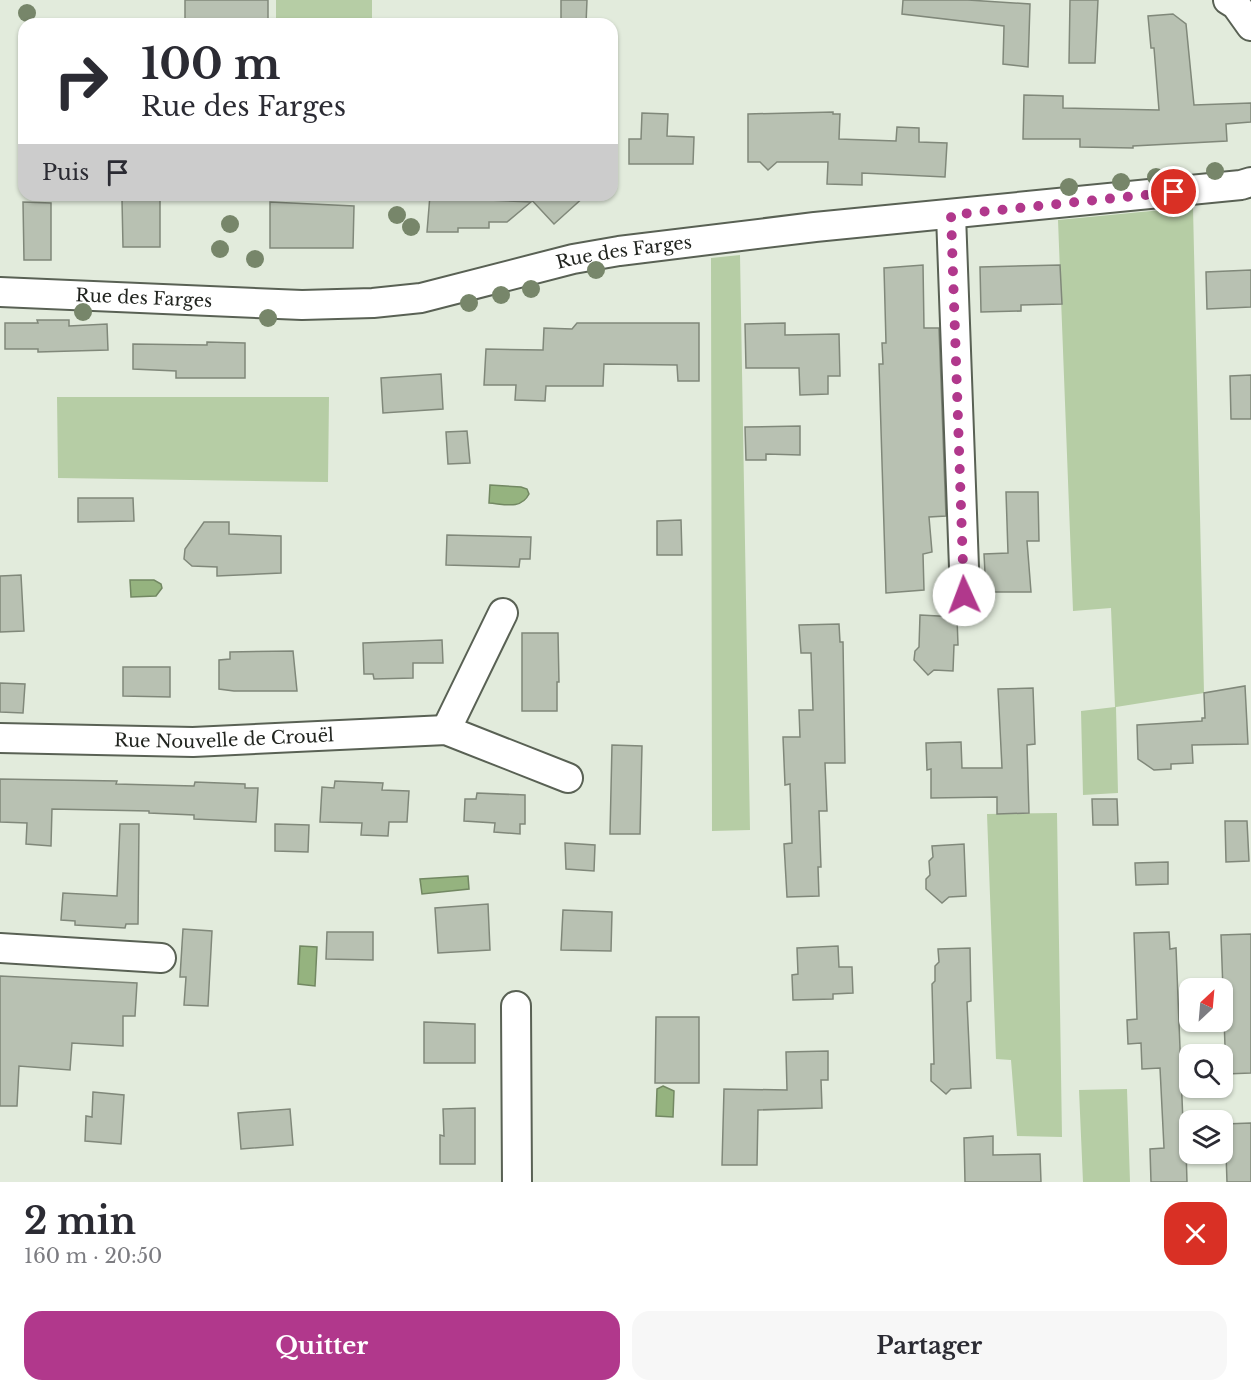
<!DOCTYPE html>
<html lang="fr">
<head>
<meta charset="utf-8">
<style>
	:root { --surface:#fff; --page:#f7f7f7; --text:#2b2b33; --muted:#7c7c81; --accent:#b1388c }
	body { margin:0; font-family:"Libre Baskerville",serif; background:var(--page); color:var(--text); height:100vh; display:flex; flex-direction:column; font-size:22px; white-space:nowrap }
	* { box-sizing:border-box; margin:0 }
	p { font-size:20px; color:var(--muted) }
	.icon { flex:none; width:33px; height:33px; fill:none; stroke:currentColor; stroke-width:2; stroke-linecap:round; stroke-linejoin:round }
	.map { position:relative; height:1182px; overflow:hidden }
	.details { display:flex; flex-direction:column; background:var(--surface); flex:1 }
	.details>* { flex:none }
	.hud { position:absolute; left:18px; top:18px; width:600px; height:183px; border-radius:18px; box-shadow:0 2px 4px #0004; background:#fff; color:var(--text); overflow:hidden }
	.needle { width:39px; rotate:26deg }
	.fabs { position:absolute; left:1179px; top:978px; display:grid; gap:12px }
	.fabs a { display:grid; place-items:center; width:54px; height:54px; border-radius:12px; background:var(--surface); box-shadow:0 2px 4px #0004; font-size:30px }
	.pin { position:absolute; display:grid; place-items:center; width:51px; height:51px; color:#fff; margin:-26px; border:3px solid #fff; border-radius:50%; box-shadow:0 2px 6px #0007 }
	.me { position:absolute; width:66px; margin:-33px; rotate:358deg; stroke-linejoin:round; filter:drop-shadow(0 0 4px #0008) }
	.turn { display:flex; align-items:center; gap:21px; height:126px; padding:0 24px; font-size:27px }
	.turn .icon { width:78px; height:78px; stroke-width:2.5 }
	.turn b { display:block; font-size:42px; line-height:51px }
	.then { display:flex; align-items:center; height:57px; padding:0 24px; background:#0003; gap:12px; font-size:22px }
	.round { display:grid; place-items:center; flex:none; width:63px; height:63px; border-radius:18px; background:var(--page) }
	.headline { display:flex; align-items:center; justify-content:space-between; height:102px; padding:0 24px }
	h1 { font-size:36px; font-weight:700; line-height:45px }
	.primary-button { display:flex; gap:12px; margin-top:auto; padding:12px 24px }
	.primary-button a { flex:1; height:69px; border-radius:18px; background:var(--accent); color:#fff; font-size:24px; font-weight:700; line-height:69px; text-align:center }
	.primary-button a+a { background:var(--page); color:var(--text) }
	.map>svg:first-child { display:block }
	.green { fill:#b6cda5 }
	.water { fill:#95b37f; stroke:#728862; stroke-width:1.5 }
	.building { fill:#b8c1b2; stroke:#80887a; stroke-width:1.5 }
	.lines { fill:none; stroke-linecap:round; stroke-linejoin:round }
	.minor-casing { stroke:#596154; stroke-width:32 }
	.minor { stroke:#fff; stroke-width:28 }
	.tree { fill:#77866a }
	.route { stroke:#b1388c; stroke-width:10; stroke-dasharray:0 18 }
	.labels { text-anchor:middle; stroke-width:4.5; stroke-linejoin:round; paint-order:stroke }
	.street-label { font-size:18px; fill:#21241f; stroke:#fff }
</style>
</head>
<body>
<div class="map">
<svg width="1251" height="1182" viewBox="0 0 1251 1182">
	<rect width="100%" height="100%" fill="#e2ebdc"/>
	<!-- green -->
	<path class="green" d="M276 0H372V24H276Z
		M1193 207 1204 693 1116 707 1118 793 1083 795 1081 711 1115 707 1111 608 1073 611 1058 220Z
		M740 255 750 830 712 831 711 258Z
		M57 397H329L328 482 58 478Z
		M1057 813 1062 1137 1017 1136 1011 1060 996 1059 987 814Z
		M1127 1089 1130 1182H1083L1079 1090Z"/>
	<!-- water -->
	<path class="water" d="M490 485 521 487 527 489 529 494C521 510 504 504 489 503Z
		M130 580H154L161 584 162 588 156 596 131 597Z
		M468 876 469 889 422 894 420 879Z
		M300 946 317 947 315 986 298 984Z
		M663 1086 674 1091 673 1117 656 1116 657 1089Z"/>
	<!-- building -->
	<path class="building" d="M185 0H268V24H206V22L185 21Z
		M561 0H587L586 24H561Z
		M903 0H968L1030 4 1028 67 1003 64 1004 26 902 14Z
		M1070 0H1098L1095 63H1069Z
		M1173 14 1186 24 1194 105 1251 103V122L1226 124 1227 141 1133 146V148L1080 147V139H1023L1024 95 1063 96V108L1159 110 1154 48H1151L1148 16Z
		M833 112V114H840L839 139 896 141 897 127 919 128V142L947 143 945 177 862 173V185L827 184 828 162H777L768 170 760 162H748V114Z
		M642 113 668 114 667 136 694 137 693 164H629V139H641Z
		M430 195H489V200L531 202 507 222H489V228H458V232H427Z
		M527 195H586L554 224Z
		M122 200H160V247H123Z
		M23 202 51 203V260H24Z
		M270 202 354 206 353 248H270Z
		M923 265 924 328H939L946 516 929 517 932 552 923 554 924 590 886 593 879 364H883L882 343H886L884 268Z
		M1060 265 1062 304 1021 305V311L981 312 980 267Z
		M1251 270V307L1207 309 1206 272Z
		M37 320H69V326L107 324 108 350 38 352V349H5V323H38Z
		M577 323H699V381H678L677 365 604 364 603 386H546L545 401 515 400 516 385H484L486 349 543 350 544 328 572 329Z
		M785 323V335L839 334 840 376H828V394L800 395 799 368H746L745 324Z
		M207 342 245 343V378H176V371L133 369V344L207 345Z
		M441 374 443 409 383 413 381 378Z
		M1251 375V419H1231L1230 376Z
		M800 426V455L766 454V460H746L745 427Z
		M467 431 470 463 448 464 446 432Z
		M1006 492H1038L1039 541H1027L1031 592H986L984 554 1008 553Z
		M78 498H133L134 521 78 522Z
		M681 520 682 555H657V521Z
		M204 522H229V534L281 536V573L217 576V567L192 566 184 559 185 549Z
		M447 535 531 537 530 559H520L519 567 446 565Z
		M21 575 24 631 0 632V576Z
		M920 615 957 617 958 645H954L953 671 934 670 928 675 914 660 915 651 919 647Z
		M839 624 840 642H843L845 763H825L827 811H819L821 867H818L819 896 787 897 784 844 792 843 790 784 785 785 783 737H800L799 710H813L811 653H801L799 625Z
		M522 633H558L559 682H557V711H522Z
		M442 640 443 663H413V678L374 679 373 674H364L363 643Z
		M293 651 297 691H234L219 689V660L230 659V652Z
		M123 667H170V697L123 696Z
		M0 683 25 684 23 713 0 712Z
		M1245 686 1248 744 1192 745 1193 763 1171 764V769L1154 770 1138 759 1137 725 1202 721V718H1205L1204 693Z
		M1033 688 1035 744 1027 745 1029 813 997 814V797L931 798V769L927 770 926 743 961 742 962 768H1002L998 689Z
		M612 745 642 746 640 834H610Z
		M0 779 117 781 116 784 194 786 195 782 245 784V788H258L256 822 194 819V815L149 813V811L52 809 51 846 26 844 27 823 0 822Z
		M335 781 383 783 382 790 409 791 407 822H389L388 836 361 835 362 823 320 822 322 787 334 788Z
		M477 793 525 795V824H520V834L494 832 495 823 464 821 465 799H476Z
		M1092 799H1117L1118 825H1093Z
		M1225 821H1247L1249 861 1226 862Z
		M120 824H139L138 924H126L125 928 75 925V921L61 920 63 893 117 896Z
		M275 824 309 825 308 852 275 851Z
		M565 843 595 845 594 871 566 869Z
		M964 844 966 896 949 897 942 903 926 889V879L930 875 929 861 933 857 932 846Z
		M1168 862V884L1136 885 1135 863Z
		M488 904 490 950 438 953 435 908Z
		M563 910 612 912 611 951 561 950Z
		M183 929 212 931 208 1006 184 1005 186 977H180Z
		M327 932H373V960L326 959Z
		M1169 932 1170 949 1176 948 1184 1148H1186L1187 1182H1151L1150 1149 1164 1148 1160 1068 1142 1069 1141 1043 1128 1044 1127 1020 1137 1019 1134 933Z
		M1251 934V1073L1226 1074 1221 935Z
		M838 946 839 967H852L853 993 833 994V999L793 1000 792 975 798 974 797 948Z
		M970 948 971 1001 967 1002 971 1088 951 1089 946 1094 931 1081V1064H934L932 984 935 981V966L939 962 938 949Z
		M0 976 137 983 135 1016H123V1046L72 1043 70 1070 19 1066 17 1106H0Z
		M656 1017H699V1083H655Z
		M424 1022 475 1024V1063H424Z
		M828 1051V1080H821L822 1108 758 1110 757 1165H722L724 1089 787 1090 786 1052Z
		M93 1092 124 1095 121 1144 85 1141 86 1116 92 1117Z
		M475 1108V1164H440V1135L444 1136 443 1109Z
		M290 1109 293 1145 241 1149 238 1113Z
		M1251 1123V1182H1227L1225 1124Z
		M993 1136V1155L1040 1154 1041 1182H965L964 1138Z"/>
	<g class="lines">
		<defs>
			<g id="minor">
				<path d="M1228 0 1236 5 1251 26"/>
				<path d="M951 215 965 595"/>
				<path id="s1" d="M0 292 302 305 373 303 421 298 573 259 619 251 815 227 1241 185 1251 182"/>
				<path d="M446 730 503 613"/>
				<path id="s2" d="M0 738 193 742 446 730 568 778"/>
				<path d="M0 948 161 958"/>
				<path d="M516 1006 517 1182"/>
			</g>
		</defs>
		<!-- minor casing -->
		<use href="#minor" class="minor-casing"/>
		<!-- minor -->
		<use href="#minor" class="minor"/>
	</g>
	<!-- trees -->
	<g class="tree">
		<circle cx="27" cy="13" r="9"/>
		<circle cx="1215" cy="171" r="9"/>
		<circle cx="1156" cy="177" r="9"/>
		<circle cx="1121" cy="182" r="9"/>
		<circle cx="1069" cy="187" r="9"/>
		<circle cx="397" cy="215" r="9"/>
		<circle cx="230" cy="224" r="9"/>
		<circle cx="411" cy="227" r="9"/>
		<circle cx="220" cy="249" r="9"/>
		<circle cx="255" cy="259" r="9"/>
		<circle cx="596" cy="270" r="9"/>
		<circle cx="531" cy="289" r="9"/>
		<circle cx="501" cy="295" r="9"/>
		<circle cx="469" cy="303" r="9"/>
		<circle cx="83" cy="312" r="9"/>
		<circle cx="268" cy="318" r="9"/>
	</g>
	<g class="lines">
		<!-- route -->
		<path class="route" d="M964 595 951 215 1174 192"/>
	</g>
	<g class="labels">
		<!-- street labels -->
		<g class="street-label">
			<text dy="6" stroke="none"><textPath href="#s1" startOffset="630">Rue des Farges</textPath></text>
			<text dy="6" stroke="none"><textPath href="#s1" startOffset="144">Rue des Farges</textPath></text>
			<text dy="6" stroke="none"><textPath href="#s2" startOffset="224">Rue Nouvelle de Crouël</textPath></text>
		</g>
	</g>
</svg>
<div class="fabs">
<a><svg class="needle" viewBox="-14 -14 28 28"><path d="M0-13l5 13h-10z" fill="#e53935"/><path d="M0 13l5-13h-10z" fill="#7c7c81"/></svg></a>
<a><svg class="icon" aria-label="search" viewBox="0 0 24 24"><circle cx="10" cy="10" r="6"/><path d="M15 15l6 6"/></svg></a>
<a><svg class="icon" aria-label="layers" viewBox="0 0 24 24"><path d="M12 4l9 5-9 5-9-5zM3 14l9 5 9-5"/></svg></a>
</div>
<div class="pin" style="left:1174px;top:192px;background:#d93025"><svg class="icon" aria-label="arrive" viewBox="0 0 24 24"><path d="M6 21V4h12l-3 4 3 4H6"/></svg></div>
<svg class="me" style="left:964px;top:595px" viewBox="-20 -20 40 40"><circle r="19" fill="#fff"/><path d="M0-13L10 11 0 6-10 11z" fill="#b1388c"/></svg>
<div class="hud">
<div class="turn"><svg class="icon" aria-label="right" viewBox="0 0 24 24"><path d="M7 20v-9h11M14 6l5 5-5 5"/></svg><div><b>100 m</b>Rue des Farges</div></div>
<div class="then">Puis<svg class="icon" aria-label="arrive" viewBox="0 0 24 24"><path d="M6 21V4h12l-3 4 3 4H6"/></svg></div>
</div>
</div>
<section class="details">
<div class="headline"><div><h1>2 min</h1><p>160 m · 20:50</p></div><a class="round" style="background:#d93025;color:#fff"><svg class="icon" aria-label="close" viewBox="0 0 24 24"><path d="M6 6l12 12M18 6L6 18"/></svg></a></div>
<div class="primary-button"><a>Quitter</a><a>Partager</a></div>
</section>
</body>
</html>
